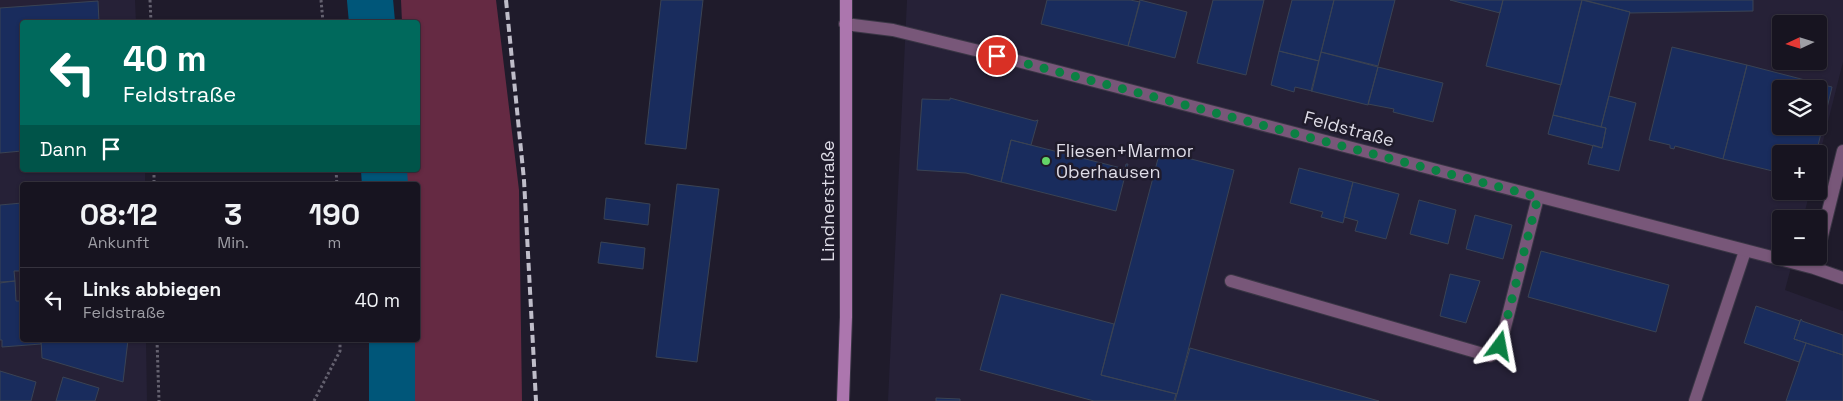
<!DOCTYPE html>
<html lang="de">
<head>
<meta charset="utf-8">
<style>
	:root { --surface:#171420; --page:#24212d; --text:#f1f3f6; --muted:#9e9ea5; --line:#36333e }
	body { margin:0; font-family:"Space Grotesk",sans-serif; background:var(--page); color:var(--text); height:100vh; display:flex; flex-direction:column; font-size:19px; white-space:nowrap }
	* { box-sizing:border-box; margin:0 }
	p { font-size:16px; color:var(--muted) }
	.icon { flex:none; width:28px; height:28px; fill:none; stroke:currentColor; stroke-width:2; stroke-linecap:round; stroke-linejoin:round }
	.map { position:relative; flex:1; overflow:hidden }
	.panel { position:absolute; left:20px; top:182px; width:400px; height:160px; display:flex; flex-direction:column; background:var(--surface); border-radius:5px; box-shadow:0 1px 4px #0004,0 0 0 1px var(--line) }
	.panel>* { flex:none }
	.guide { position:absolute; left:20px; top:20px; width:400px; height:152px; border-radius:5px; box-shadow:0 1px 4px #0004,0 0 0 1px var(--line); background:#00695c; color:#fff; overflow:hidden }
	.needle { width:32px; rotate:266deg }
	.tools { position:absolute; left:1772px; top:15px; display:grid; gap:10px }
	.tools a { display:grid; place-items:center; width:55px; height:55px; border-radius:5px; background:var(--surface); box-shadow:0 1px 4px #0004,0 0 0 1px var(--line); font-size:25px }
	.pin { position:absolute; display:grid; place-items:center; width:42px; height:42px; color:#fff; margin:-21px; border:2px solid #fff; border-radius:50%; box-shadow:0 1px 5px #0007 }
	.me { position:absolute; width:55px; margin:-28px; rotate:13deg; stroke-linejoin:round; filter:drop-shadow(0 0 4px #0008) }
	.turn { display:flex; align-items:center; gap:18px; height:105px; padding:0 20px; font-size:22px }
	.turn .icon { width:65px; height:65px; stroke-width:2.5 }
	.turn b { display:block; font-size:35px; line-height:42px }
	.then { display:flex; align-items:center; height:48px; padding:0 20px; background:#0003; gap:10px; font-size:19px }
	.eta { display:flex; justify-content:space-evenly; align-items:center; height:85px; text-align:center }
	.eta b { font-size:30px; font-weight:700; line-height:35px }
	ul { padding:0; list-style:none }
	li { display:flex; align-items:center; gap:15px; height:65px; padding:0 20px; border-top:1px solid var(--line) }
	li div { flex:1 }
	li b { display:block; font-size:19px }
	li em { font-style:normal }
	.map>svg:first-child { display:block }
	.built { fill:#262137; fill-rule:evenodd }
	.forest { fill:#652a43 }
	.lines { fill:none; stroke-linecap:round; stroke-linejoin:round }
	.river { stroke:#005679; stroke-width:46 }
	.building { fill:#192c5d; stroke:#3a4354; fill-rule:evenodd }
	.lane-casing { stroke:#3a3645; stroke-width:14 }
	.street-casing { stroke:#3a3645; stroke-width:14 }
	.secondary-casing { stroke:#3a3645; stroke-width:14 }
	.path { stroke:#64616f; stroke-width:3; stroke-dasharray:2.5 2.5; stroke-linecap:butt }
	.lane { stroke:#785779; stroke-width:12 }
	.street { stroke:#785779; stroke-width:12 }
	.secondary { stroke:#ac76ae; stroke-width:12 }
	.rail { stroke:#bfbdc9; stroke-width:4; stroke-dasharray:8 4; stroke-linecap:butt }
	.route { stroke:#0b8043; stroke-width:9; stroke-dasharray:0 16.2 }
	.poi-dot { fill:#64d468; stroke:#1f1b2b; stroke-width:2 }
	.labels { text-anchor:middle; stroke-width:5; stroke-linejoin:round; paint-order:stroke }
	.street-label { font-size:18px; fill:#dedce7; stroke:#1f1b2b }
	.poi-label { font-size:18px; fill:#dedce7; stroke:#1f1b2b; text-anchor:start }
</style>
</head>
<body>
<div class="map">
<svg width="1843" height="401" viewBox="0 0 1843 401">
	<rect width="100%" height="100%" fill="#1f1b2b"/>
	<!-- built -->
	<path class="built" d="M0 0H135L136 22H22V170H145V185H22V340H146L147 401H0Z
		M907 0H1843V62L1819 157V154H1781V191H1810L1803 219H1781V256H1794L1785 290 1843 311V401H888ZM1781 24H1819V61H1781ZM1781 89H1819V126H1781Z"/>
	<!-- forest -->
	<path class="forest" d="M401 0H496L519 190 522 401H414L412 340H418V185H407V170H418V22H402Z"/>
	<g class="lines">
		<!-- river -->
		<path class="river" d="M370 0 372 22
			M384 170 385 185
			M392 340V401"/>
	</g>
	<!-- building -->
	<path class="building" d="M661 0H703L686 149 645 144Z
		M1047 0H1130L1140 2 1128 46 1041 24Z
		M1140 0 1187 12 1175 58 1128 46Z
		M1213 0H1264L1246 75 1197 63Z
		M1292 0H1334L1319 61 1279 51Z
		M1334 0H1395L1378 66 1321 52Z
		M1450 0H1503L1500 13Z
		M1503 0H1582L1561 85 1486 66Z
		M1582 0 1630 12 1601 127 1553 115Z
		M1584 0H1753V11L1629 13 1630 12Z
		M98 1 99 22H22V151L0 153V8Z
		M1672 47 1747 65 1723 159 1675 146 1674 149 1670 148V145L1649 140Z
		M1279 51 1319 61 1312 91 1295 87 1294 92 1271 85Z
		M1321 52 1378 67 1368 105 1311 91Z
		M1747 65 1832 87 1816 154H1781V173L1723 159ZM1781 89H1819V126H1781Z
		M1378 67 1443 83 1433 122 1393 112 1394 109 1368 104Z
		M1609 96 1636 103 1619 171 1588 164 1593 145 1602 148 1606 128 1601 127Z
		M950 98 1035 121 1038 120 1031 145 1011 140 1001 182 966 173 917 170 922 99 950 100Z
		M1553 115 1606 128 1602 148 1548 134Z
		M1011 140 1125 169 1126 164H1128L1116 211 1001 182Z
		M1160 151 1234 170 1177 394 1101 375Z
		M1299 168 1353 182 1343 223 1321 217 1323 212 1290 203Z
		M1353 182 1399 194 1386 239 1355 231 1358 221 1344 217Z
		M677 184 719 189 697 362 656 357Z
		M606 198 650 204 648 225 604 219Z
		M1419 200 1456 210 1448 244 1410 234Z
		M22 203V271H14L15 281 0 282V205Z
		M1475 215 1512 225 1503 259 1466 249Z
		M601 242 645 248 643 269 598 263Z
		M1541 251 1669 285 1656 332 1528 297Z
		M1450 274 1480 281 1466 323 1440 316Z
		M15 281 16 301H22V340H41V344L2 347V340H0V283Z
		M1001 294 1114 324 1101 375 1176 394 1174 401H1094L980 370Z
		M1756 306 1800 321 1794 339 1806 343 1799 362 1744 343Z
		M1801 319 1802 320V321L1843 335V355L1794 339Z
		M41 340H128L123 382 42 358Z
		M1806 343 1843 355V401H1786Z
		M1190 348 1379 401H1175Z
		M0 371 36 382 31 401H0Z
		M63 377 99 388 95 401H56Z
		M936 398 960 399V401H936Z"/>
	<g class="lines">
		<defs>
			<path id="lane" d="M1231 281 1490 356 1496 353 1500 347 1538 197
				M1695 401 1745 251"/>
			<path id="street" d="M845 24 893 30 979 51 1814 268 1843 278
				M1819 248 1843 151"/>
			<path id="secondary" d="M843 401 846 317V0"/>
		</defs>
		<!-- lane casing -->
		<use href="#lane" class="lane-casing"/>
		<!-- street casing -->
		<use href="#street" class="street-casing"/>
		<!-- secondary casing -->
		<use href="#secondary" class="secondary-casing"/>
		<!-- path -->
		<path class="path" d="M150 0 151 22
			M321 0 323 22
			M154 170V185
			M336 170 337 185
			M157 340 159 401
			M314 401 340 351V340"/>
		<!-- lane -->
		<use href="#lane" class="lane"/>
		<!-- street -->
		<use href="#street" class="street"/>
		<!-- secondary -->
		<use href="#secondary" class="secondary"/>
		<!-- rail -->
		<path class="rail" d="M506 0 524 180 536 401"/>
	</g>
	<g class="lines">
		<!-- route -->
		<path class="route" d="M997 56 1538 197 1500 346"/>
	</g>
	<!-- markers -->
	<circle class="poi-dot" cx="1046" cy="161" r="5"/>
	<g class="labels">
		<!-- street labels -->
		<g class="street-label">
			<text transform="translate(1349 129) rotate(15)" y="6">Feldstraße</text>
			<text transform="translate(828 201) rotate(-90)" y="6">Lindnerstraße</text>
		</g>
		<!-- poi labels -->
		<g class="poi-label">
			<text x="1056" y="157">Fliesen+Marmor<tspan x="1056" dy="21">Oberhausen</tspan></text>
		</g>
	</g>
</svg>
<div class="tools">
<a><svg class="needle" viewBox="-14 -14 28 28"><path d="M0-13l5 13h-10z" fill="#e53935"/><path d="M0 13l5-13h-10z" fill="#9e9ea5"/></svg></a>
<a><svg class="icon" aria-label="layers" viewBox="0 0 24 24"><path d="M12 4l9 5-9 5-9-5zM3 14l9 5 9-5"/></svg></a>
<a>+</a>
<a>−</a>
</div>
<div class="pin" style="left:997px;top:56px;background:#d93025"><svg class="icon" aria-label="arrive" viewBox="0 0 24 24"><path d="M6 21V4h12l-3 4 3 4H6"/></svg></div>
<svg class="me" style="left:1500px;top:346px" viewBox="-20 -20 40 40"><path d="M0-17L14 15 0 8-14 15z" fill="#0b8043" stroke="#fff" stroke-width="4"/></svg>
<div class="guide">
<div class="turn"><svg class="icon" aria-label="left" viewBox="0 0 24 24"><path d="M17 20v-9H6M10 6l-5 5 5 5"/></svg><div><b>40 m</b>Feldstraße</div></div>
<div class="then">Dann<svg class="icon" aria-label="arrive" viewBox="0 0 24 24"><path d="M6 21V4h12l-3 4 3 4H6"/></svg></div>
</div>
<section class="panel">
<div class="eta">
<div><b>08:12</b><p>Ankunft</p></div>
<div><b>3</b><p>Min.</p></div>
<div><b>190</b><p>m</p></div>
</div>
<ul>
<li><svg class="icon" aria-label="left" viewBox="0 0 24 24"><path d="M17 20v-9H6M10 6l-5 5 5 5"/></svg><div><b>Links abbiegen</b><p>Feldstraße</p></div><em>40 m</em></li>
</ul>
</section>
</div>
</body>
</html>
